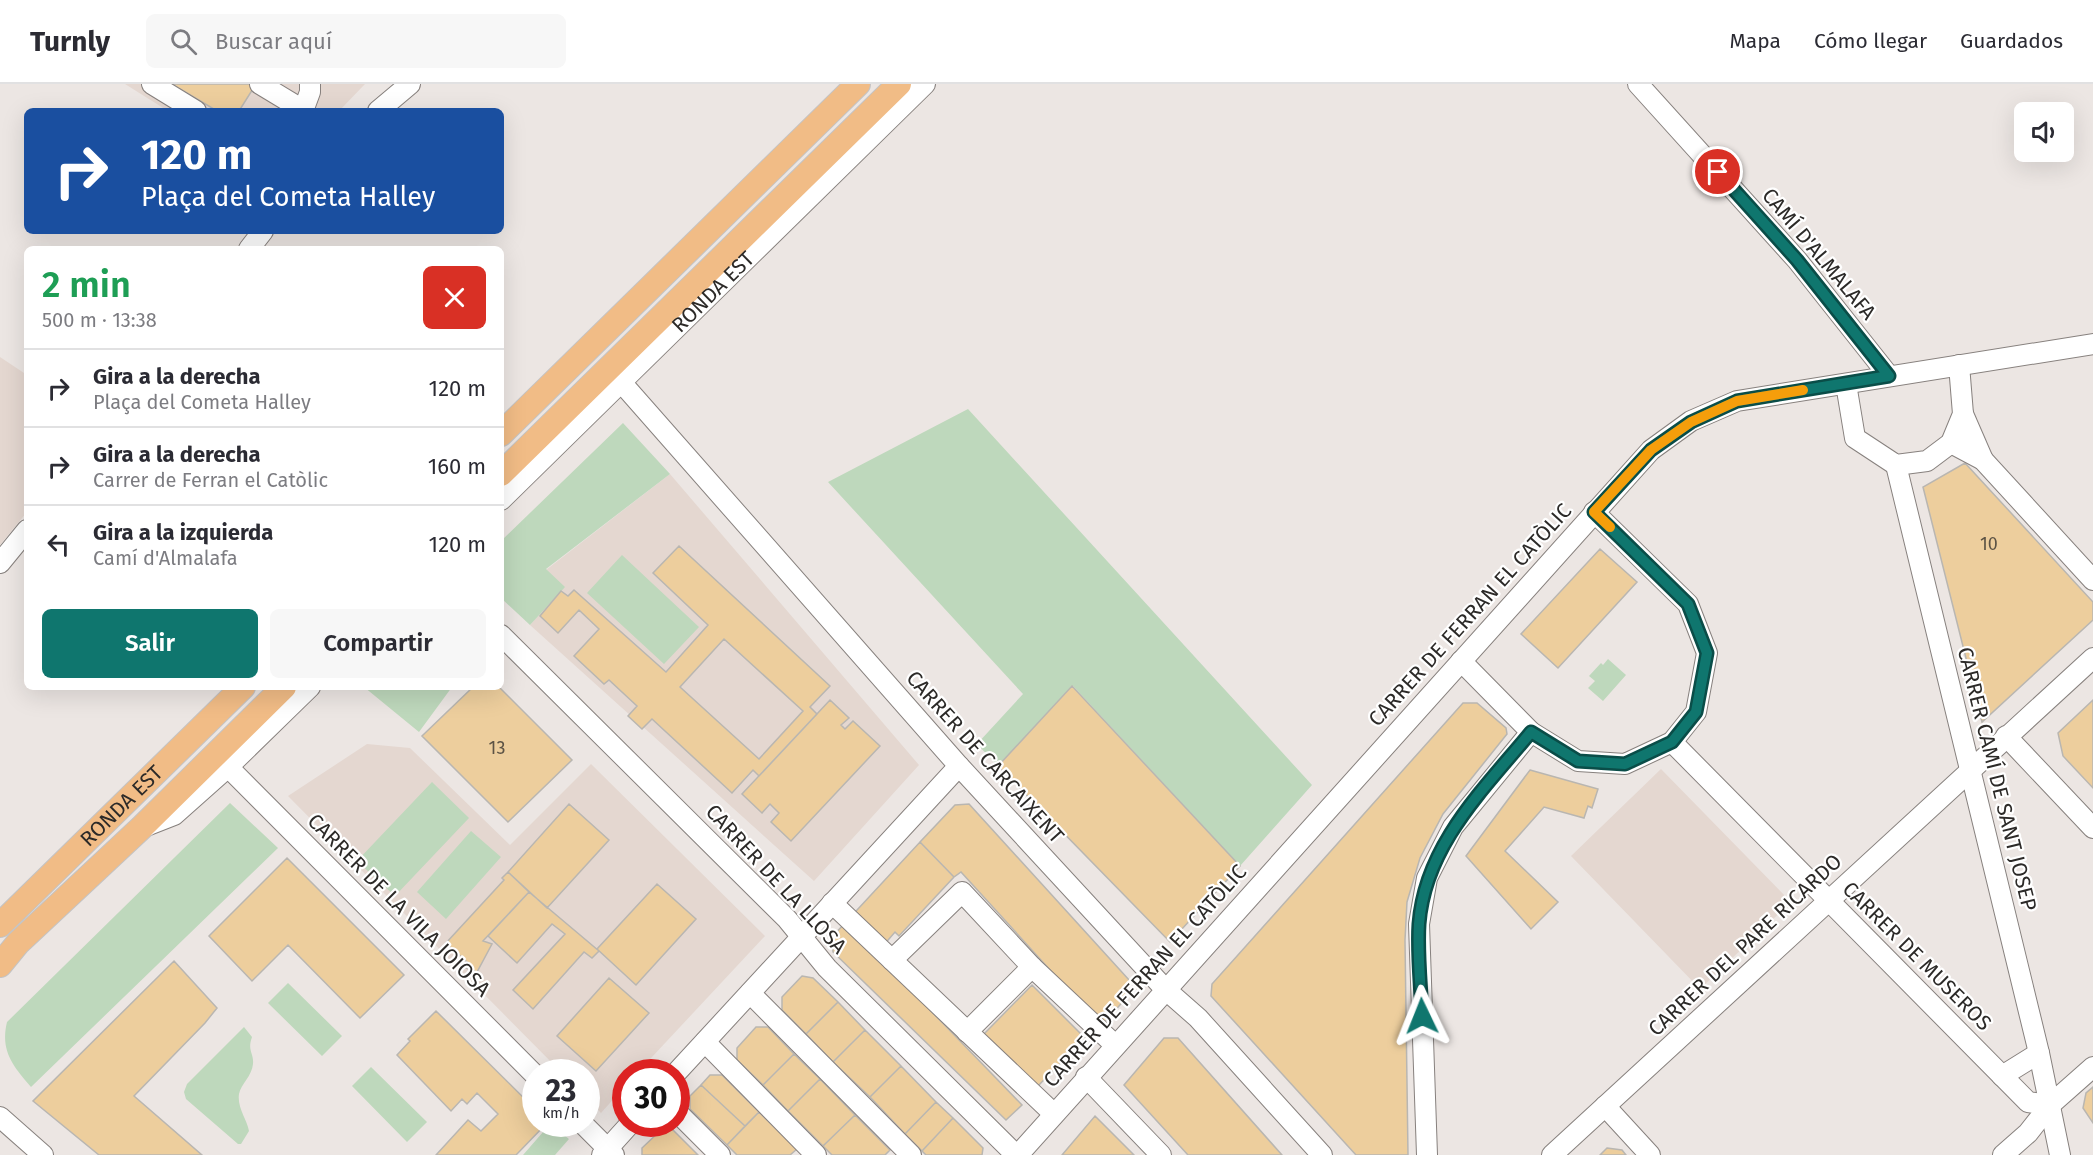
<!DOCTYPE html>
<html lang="es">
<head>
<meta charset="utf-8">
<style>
	:root { --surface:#fff; --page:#f7f7f7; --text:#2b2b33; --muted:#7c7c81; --line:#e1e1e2; --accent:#0f766e }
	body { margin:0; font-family:"Fira Sans",sans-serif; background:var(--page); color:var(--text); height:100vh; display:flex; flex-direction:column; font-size:22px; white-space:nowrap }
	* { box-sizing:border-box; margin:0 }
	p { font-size:20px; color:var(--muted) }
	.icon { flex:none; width:33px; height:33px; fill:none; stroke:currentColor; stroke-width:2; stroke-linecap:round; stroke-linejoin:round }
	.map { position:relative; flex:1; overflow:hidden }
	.sheet { position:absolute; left:24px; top:162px; width:480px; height:444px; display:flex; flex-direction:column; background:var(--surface); border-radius:9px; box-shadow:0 6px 24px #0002 }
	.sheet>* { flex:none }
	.top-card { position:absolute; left:24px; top:24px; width:480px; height:126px; border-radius:9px; box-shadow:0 6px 24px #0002; background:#1a4fa0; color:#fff; overflow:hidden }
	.tools { position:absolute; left:2014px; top:18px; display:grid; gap:12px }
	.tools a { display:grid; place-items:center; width:60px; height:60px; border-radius:9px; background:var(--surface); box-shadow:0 6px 24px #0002; font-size:30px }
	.speed { position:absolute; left:522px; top:975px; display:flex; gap:12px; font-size:30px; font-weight:700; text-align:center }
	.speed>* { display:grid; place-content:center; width:78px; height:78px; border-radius:50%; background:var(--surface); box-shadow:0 6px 24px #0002; line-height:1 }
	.speed small { font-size:15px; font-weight:400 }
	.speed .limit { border:9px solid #d22; background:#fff; color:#111 }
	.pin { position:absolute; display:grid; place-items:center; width:51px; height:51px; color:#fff; margin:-26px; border:3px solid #fff; border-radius:50%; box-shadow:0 2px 6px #0007 }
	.me { position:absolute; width:66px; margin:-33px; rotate:358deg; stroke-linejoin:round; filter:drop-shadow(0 0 4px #0008) }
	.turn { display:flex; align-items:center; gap:21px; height:126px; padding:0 18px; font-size:27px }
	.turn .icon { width:78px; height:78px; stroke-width:2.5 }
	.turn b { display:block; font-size:42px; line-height:51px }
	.round { display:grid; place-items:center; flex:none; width:63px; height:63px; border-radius:9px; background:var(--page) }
	.overview { display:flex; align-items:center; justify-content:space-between; height:102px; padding:0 18px }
	h1 { font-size:36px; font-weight:600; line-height:45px; color:#1e9e55 }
	.button { display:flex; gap:12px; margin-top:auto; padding:12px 18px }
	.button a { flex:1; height:69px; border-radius:9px; background:var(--accent); color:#fff; font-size:24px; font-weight:600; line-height:69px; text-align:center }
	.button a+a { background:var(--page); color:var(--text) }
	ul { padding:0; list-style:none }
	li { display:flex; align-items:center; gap:18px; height:78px; padding:0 18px; border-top:2px solid var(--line) }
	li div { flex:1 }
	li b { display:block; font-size:22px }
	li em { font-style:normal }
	header { display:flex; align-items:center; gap:36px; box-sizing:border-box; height:84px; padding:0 30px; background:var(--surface); border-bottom:2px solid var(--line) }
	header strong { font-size:28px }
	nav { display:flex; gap:33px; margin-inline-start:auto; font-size:21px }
	.search { width:420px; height:54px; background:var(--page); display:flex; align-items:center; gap:15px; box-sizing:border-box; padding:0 21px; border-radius:9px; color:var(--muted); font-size:22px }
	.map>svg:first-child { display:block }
	.built { fill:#e4d7d0 }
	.green { fill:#bed8bc }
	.building { fill:#edce9d; stroke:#b9b6b1; stroke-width:1.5; fill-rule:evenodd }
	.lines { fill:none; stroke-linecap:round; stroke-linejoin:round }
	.minor-casing { stroke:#87817e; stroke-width:22 }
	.major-casing { stroke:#c4c3c3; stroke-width:26 }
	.minor { stroke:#fff; stroke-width:20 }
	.major { stroke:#f1bc86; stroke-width:24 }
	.route-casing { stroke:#0a4d48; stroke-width:15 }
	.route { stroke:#0f766e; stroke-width:10 }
	.slow { stroke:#f59e0b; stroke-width:10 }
	.labels { text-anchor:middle; stroke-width:4.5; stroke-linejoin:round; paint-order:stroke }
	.number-label { font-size:18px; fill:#5c5345 }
	.street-label { font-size:21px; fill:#2c2a28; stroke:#fff }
</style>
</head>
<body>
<header>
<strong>Turnly</strong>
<div class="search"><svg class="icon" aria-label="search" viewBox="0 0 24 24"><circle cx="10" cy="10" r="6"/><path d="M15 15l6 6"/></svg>Buscar aquí</div>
<nav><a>Mapa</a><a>Cómo llegar</a><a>Guardados</a></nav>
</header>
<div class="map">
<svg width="2093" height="1071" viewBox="0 0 2093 1071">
	<rect width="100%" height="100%" fill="#ece6e3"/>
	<!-- built -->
	<path class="built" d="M125 0H365L339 27H168Z
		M0 273 27 291V428L0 461Z
		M670 390 919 681 814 797 530 541 564 503 546 486Z
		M367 660 410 664 510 761 591 680 765 852 638 988H626L625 1002 601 1029 587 1014 586 988H561L288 712Z
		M1661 685 1791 818 1700 905 1571 772Z"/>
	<!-- green -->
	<path class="green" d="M968 325 1312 701 1240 782 1073 602 998 682 977 660 1023 610 828 398Z
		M623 339 670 390 546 485 565 503 530 541 501 514V457Z
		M622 471 699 543 664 580 587 509Z
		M1608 575 1626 591 1603 617 1588 604 1595 597 1589 592 1601 579 1603 581Z
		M364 603H452L419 648Z
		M432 698 469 734 395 812 357 777Z
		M230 719 278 764 31 1003C13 982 0 967 7 938Z
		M471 747 501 773 446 835 417 808Z
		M288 899 342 952 322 972 268 919Z
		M244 943 252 953C247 967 254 969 253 980 252 992 241 1000 239 1010 237 1024 247 1035 249 1047L241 1060H238L186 1015 184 1008 187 1000Z
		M371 983 427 1038 407 1058 352 1002Z
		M550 1040 569 1055 555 1071H523Z"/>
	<!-- building -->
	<path class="building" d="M172 0H256L239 27H217Z
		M1965 379 2093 518V536L1982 638 1923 403Z
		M679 462 830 602 810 623 817 630 759 692 753 686 732 709 652 635 642 645 628 632 637 622 609 596 604 600 574 572 599 545 579 526 558 549 540 532 561 507 568 512 574 506 666 588 708 541 653 489ZM724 555 803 627 759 675 680 603Z
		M1600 465 1637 498 1558 584 1521 550Z
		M1072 602 1240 782 1170 858 998 682Z
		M473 603H499L572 676 508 738 422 652Z
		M830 616 849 634 841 641 845 645 853 637 880 662 791 757 771 738 779 729 770 720 762 729 742 710Z
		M2093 616V704L2063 672 2058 649Z
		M1463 619H1477L1506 644 1507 650 1443 730 1420 774 1407 818 1405 856 1408 1071H1356L1211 912 1212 900Z
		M1530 686 1598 705 1592 724 1588 722 1584 734 1544 723 1505 767 1558 818 1531 845 1466 772Z
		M569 720 609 756 547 824 508 788Z
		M969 720 1130 897 1128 912 1102 941 1081 920 961 788 954 793 920 758 955 721Z
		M920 758 954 793 899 852 895 848 876 870 1022 1021 1006 1036 833 868 832 853Z
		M287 774 404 891 360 934 288 861 252 897 209 852Z
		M508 788 529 808 483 857 492 860 477 888 466 884 468 879 446 859 504 796 502 794Z
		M657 800 696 835 636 901 597 865Z
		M529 808 599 867 592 874 584 868 533 925 513 906 565 850 552 840 517 879 488 852Z
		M174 877 217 924 205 939 134 1012 202 1071H99L33 1017Z
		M802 892 813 894 838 918 806 950 782 926V913Z
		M609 894 649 929 596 987 557 952Z
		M1032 901 1085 954 1036 1004 983 951Z
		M838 918 865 946 833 978 806 950Z
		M436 927 536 1026V1040H546L516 1071H436L468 1036 481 1047 498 1030 477 1009 467 1020 462 1015 451 1027 397 971 410 957 408 955Z
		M756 943H768L794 970 763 1001 737 976V964Z
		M865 946 901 982 870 1013 833 978Z
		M1164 954H1178L1282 1071H1188L1124 1001Z
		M794 970 820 995 788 1027 763 1001Z
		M901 982 936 1018 905 1050 870 1013Z
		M710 991H722L759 1028 745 1042 701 1001Z
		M820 995 855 1031 823 1062 788 1027Z
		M701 1001 745 1042 727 1061 690 1025V1012Z
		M2093 1003V1039L2083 1024 2086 1009Z
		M936 1018 953 1034 922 1067 905 1050Z
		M759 1028 797 1065 790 1071H737L727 1061Z
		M855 1031 890 1066 885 1071H832L823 1062Z
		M1095 1032 1134 1071H1062Z
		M953 1034 983 1064 982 1071H926L922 1067Z
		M662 1045H672L698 1071H642V1064Z
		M1607 1064 1622 1066 1626 1071H1600Z"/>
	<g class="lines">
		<defs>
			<g id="minor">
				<path d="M152 0 196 27"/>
				<path d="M260 0 303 26"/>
				<path d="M1638 0 1797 176 1889 292"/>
				<path d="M303 27 310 8V0"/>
				<path d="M378 27 410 0"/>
				<path d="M249 165 263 147"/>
				<path d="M621 298 959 682 1165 905 1198 934 1322 1071"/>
				<path d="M1846 300 1855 354 1896 381 1927 377 1951 359 1963 330 1959 281"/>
				<path d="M1963 330 1983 376"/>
				<path d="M1951 359 1983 376 2093 496"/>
				<path d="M1896 381 2039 969 2060 1071"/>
				<path id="s1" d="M501 416 925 0"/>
				<path d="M0 479 27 446"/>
				<path d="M501 551 787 835 827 884 1016 1071"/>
				<path d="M1461 577 1531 648 1578 677 1625 680 1672 658 1696 628 1707 569 1688 520 1594 428"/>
				<path d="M2006 652 2093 744"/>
				<path d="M1672 658 2028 1018 2050 1021"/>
				<path d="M228 683 536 992"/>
				<path d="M146 742 174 731 228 683 310 603"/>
				<path d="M832 819 1054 1030"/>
				<path d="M892 876 962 808 1032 883 967 948"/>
				<path d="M1032 883 1115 961"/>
				<path d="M750 909 911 1071"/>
				<path d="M705 958 816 1071"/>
				<path d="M676 989 959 682"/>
				<path d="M2002 992 2039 969"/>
				<path d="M1086 993 1161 1071"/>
				<path d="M1605 1022 1650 1071"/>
				<path d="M676 1027 720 1071"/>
				<path d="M0 1033 43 1071"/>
				<path d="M583 1040 614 1071"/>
				<path d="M602 1071 630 1040"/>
				<path d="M1018 1071 1651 366 1691 337 1737 317 2093 260"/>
				<path d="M1427 1071 1419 840 1427 794 1453 743 1531 648"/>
				<path d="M1552 1071 2093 574"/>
				<path d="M2003 1071 2028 1049 2050 1021 2093 983"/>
			</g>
			<g id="major">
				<path d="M501 350 858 0"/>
				<path d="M501 390 899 0"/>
				<path id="s2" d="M0 841 243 603"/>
				<path d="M0 881 18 859 141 744 284 603"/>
			</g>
		</defs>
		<!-- minor casing -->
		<use href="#minor" class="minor-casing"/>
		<!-- major casing -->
		<use href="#major" class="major-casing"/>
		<!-- minor -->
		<use href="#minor" class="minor"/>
		<!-- major -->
		<use href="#major" class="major"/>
	</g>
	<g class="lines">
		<defs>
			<path id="route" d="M1422 932C1421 903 1417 869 1419 840 1425 761 1484 705 1531 648L1578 677 1625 680 1672 658 1696 628 1707 569 1688 520 1594 428 1651 366 1691 338 1737 317 1889 292 1797 176 1718 88"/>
		</defs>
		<!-- route casing -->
		<use href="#route" class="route-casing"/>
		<!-- route -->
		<use href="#route" class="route"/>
		<!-- slow -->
		<path class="slow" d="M1610 443 1594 428 1651 366 1691 338 1737 317 1803 306"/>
	</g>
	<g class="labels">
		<!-- number labels -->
		<g class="number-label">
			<text x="1989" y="466">10</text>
			<text x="497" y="670">13</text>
		</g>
		<!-- street labels -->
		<g class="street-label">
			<text transform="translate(1819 170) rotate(50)" y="7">CAMÍ D'ALMALAFA</text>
			<text dy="7" stroke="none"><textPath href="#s1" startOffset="297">RONDA EST</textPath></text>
			<text transform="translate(1470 531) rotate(-48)" y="7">CARRER DE FERRAN EL CATÒLIC</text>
			<text transform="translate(985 673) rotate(48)" y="7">CARRER DE CARCAIXENT</text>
			<text transform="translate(1997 695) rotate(76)" y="7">CARRER CAMÍ DE SANT JOSEP</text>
			<text dy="7" stroke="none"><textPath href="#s2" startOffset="170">RONDA EST</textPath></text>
			<text transform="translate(776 795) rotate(47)" y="7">CARRER DE LA LLOSA</text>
			<text transform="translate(399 821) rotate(45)" y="7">CARRER DE LA VILA JOIOSA</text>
			<text transform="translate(1745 861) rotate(-43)" y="7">CARRER DEL PARE RICARDO</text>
			<text transform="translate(1917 872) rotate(45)" y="7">CARRER DE MUSEROS</text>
			<text transform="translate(1145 892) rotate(-48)" y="7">CARRER DE FERRAN EL CATÒLIC</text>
		</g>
	</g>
</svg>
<div class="tools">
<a><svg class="icon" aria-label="sound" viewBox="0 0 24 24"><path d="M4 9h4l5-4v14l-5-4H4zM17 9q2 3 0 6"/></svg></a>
</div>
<div class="speed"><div>23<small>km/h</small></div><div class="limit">30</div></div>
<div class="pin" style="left:1718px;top:88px;background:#d93025"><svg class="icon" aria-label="arrive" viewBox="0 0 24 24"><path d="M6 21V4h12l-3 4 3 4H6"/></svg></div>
<svg class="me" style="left:1422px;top:932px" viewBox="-20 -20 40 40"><path d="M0-17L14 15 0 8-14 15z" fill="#0f766e" stroke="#fff" stroke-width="4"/></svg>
<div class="top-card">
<div class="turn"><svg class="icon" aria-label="right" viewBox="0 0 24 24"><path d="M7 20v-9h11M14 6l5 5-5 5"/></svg><div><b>120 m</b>Plaça del Cometa Halley</div></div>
</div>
<section class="sheet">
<div class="overview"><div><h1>2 min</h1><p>500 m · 13:38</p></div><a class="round" style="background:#d93025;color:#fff"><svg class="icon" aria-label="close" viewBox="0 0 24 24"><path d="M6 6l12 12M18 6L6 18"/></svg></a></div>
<ul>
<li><svg class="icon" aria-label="right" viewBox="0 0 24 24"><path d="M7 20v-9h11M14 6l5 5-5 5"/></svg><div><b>Gira a la derecha</b><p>Plaça del Cometa Halley</p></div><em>120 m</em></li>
<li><svg class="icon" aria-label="right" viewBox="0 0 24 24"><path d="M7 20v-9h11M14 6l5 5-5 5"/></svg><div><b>Gira a la derecha</b><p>Carrer de Ferran el Catòlic</p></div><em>160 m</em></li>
<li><svg class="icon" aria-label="left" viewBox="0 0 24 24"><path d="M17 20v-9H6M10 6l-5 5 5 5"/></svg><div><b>Gira a la izquierda</b><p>Camí d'Almalafa</p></div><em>120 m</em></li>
</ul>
<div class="button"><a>Salir</a><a>Compartir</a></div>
</section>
</div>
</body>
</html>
